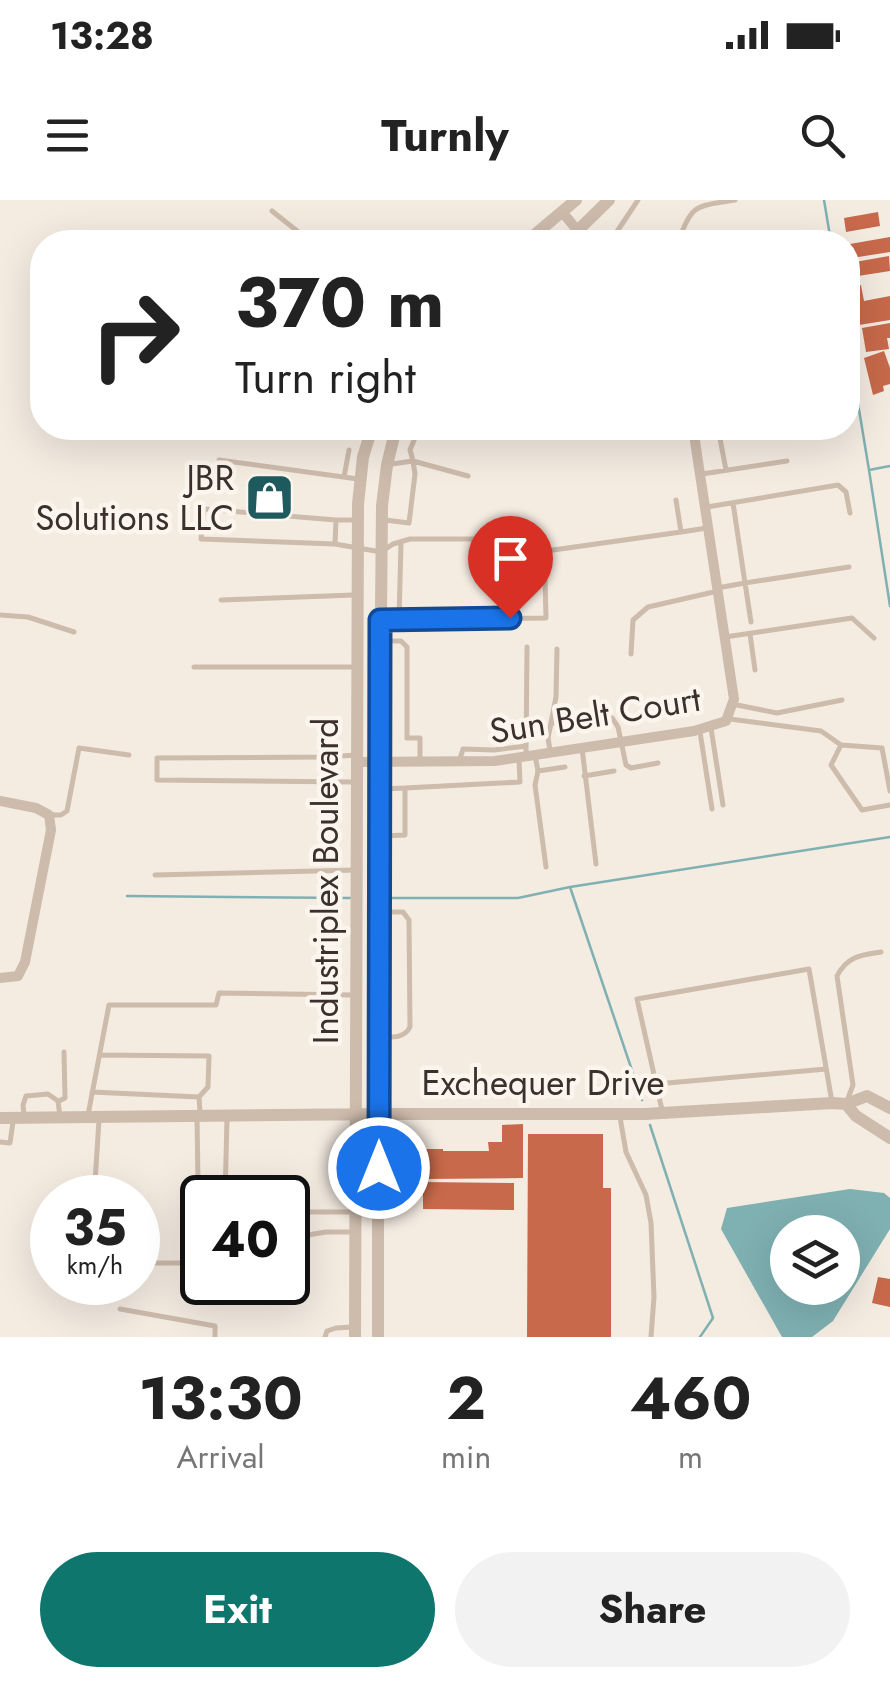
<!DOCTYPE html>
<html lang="en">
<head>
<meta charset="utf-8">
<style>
	:root { --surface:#fff; --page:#f2f2f2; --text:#222; --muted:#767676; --accent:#0f766e }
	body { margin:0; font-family:Jost,sans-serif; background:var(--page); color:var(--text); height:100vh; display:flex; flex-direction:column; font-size:38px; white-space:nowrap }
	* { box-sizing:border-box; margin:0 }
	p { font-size:32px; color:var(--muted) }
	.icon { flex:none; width:55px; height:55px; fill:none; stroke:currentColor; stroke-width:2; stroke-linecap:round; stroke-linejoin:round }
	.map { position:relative; height:1137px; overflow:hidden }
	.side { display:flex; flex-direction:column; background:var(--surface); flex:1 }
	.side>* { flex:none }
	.banner { position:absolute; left:30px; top:30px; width:830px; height:210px; border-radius:40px; box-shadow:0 10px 40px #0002; background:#fff; color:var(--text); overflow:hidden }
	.tools { position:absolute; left:770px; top:1015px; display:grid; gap:20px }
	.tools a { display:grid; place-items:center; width:90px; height:90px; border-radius:50%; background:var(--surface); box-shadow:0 10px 40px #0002; font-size:50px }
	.speed { position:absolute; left:30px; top:975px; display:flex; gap:20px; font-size:50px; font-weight:700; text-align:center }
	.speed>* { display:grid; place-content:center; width:130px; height:130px; border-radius:50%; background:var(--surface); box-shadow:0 10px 40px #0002; line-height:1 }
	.speed small { font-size:25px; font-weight:400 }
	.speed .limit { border:5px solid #111; border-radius:15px; background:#fff; color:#111 }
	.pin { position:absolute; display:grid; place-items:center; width:85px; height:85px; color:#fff; margin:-102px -42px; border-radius:50% 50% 50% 0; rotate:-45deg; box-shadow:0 0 10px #0007 }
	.pin .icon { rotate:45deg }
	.me { position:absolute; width:110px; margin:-55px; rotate:0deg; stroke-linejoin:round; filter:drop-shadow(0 0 8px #0008) }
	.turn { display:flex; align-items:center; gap:35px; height:210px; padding:0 40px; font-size:45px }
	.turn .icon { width:130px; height:130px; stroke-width:2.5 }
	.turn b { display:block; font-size:70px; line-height:85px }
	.eta { display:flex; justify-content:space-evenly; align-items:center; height:170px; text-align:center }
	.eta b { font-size:60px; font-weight:700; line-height:70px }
	.cta { display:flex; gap:20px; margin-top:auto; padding:20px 40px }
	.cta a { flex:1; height:115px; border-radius:60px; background:var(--accent); color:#fff; font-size:40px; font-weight:700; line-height:115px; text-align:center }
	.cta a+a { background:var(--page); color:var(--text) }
	.status { display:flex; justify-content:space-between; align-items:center; height:70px; padding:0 50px; background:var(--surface); direction:ltr }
	.status svg { height:28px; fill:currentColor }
	header { display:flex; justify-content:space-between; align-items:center; height:130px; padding:0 40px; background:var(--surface); font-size:45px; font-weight:700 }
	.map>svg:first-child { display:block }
	.water { fill:#7fb0b2; fill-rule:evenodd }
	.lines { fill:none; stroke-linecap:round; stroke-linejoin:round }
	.stream { stroke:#7fb0b2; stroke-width:2.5 }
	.building { fill:#c8694b }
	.service { stroke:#cdbbac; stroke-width:5 }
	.minor { stroke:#cdbbac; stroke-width:10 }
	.tertiary { stroke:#cdbbac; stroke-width:12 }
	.route-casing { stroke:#114b97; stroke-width:25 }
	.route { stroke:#1a73e8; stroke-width:18 }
	.labels { text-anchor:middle; stroke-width:9; stroke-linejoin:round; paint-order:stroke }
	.poi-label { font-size:35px; fill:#3b302b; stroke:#fbf5ee; text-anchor:end }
	.street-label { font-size:35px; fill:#3b302b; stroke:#fbf5ee }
</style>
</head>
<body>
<div class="status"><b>13:28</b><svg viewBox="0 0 49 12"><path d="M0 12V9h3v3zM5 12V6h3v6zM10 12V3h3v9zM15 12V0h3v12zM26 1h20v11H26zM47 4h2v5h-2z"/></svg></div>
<header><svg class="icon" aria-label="menu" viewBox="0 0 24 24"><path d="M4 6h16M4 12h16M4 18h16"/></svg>Turnly<svg class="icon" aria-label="search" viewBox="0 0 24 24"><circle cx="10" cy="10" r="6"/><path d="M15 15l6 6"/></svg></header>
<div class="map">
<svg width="890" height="1137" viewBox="0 0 890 1137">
	<rect width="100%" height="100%" fill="#f4ebe1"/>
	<!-- water -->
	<path class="water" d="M850 989 884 993 890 998V1029L833 1121 812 1137H782L721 1029 727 1008ZM788 1032H842V1088H788Z"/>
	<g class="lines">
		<!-- stream -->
		<path class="stream" d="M824 0 831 42
			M848 143 869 270 890 266
			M869 270 890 406
			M127 696 350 698
			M385 698H518L570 687
			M642 900 570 687 890 637
			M650 925 713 1118 700 1137"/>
	</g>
	<!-- building -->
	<path class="building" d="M878 12 880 26 846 32 844 18Z
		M890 37V52L852 58 850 44Z
		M889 56 890 71 858 76 855 62Z
		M861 85 864 101 890 96V120L859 125 853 87Z
		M890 123V138H887L889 149 866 152 862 128Z
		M884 151 890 168V184L883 186 884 191 873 195 864 158Z
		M523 924V978L424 979V965H421V949H443V951H489L488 942H502V925Z
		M528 934H603V988H611V1137H527Z
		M423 982 514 983V1010L423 1009Z
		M878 1077 890 1079V1107L872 1103Z"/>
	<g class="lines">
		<!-- service -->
		<path class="service" d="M272 11 311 42
			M480 42 490 35 517 42
			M621 42 616 33 638 0
			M678 42C693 3 694 7 735 0
			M718 228 726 270
			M219 260 358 279
			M392 264 413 261 410 250 419 228
			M702 274 787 261
			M344 277 349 250
			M676 300 681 332 707 328
			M733 303 745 383 849 367
			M707 307 838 285 846 292 850 313
			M355 320H336L335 344 381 352 393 344 410 339H544L546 418 383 420
			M385 320 409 323 415 274 413 261 468 276
			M335 344 201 339 204 309 336 320
			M546 351 681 332
			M717 388 745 383 751 422
			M221 400 354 395
			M0 415 28 417 74 432
			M399 419 401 343
			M750 434 755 470
			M725 437 852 418 874 438
			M383 441H401L407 447V538H420V561
			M631 454 633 420 648 407 718 391
			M194 467H354
			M732 504 777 513 842 500
			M730 519 821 531 841 545 882 548 890 591
			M551 523H572L612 518 618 527 626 565 631 568 658 563
			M711 528 723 605
			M700 532 712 609
			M841 545 831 565 862 610 890 605
			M582 548 596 664
			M550 550 548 538 556 497 557 449
			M526 554 527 447
			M535 555 538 571 565 567
			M459 562 463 549 494 550 526 546
			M538 571 535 585 546 667
			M584 576 614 571
			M353 582 157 580V558L326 557 356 555
			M405 588 520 582 519 560
			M52 615H61L67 611 79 548 129 555
			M381 636 405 635V588L382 589
			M155 675 356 670
			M379 837C391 837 404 839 410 827L409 720 403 712H381
			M100 855 209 856 208 887 199 897
			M656 884 826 869
			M92 892 199 897 200 912
			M59 901 65 898 64 852
			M847 901 853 885 837 776C847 756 861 755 881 752
			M662 910 637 799 809 769 832 902
			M24 914 23 905 26 896 48 894 58 901 60 917
			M88 915 109 805H216L219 793 352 795
			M620 917 626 952 646 995 651 1023 654 1097 651 1137
			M0 942 10 943 13 922
			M94 998 99 920
			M225 998 227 918
			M288 1012H354
			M302 1036 326 1032H352
			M138 1063H188L199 1049 197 916
			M120 1109 215 1126V1137
			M325 1137 327 1131 336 1128 352 1127"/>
		<!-- minor -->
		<path class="minor" d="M563 13 587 42
			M356 562 495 561 694 531 726 521 734 499 693 228
			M0 601 36 608 49 615 51 630 25 762 18 776 0 778"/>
		<!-- tertiary -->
		<path class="tertiary" d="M526 42 576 0
			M566 42 609 0
			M846 904 856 916 890 938
			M0 918 379 914H645L832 903 846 904 867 896 890 908
			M355 1137 358 304 363 257 372 228
			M378 1137V735L382 306 387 265 396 228"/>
	</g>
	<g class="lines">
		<defs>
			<path id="route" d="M379 968 380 420 510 418"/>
		</defs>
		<!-- route casing -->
		<use href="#route" class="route-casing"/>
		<!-- route -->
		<use href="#route" class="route"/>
	</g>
	<!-- icons -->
	<defs>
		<symbol id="shop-square" viewBox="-11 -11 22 22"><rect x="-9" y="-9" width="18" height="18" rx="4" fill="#1f5a5e" stroke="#fbf5ee"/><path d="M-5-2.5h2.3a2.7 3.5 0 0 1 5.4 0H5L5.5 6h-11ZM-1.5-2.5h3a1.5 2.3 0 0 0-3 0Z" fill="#fff"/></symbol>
	</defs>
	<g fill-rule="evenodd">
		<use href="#shop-square" x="242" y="270" width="55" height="55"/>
	</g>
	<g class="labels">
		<!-- poi labels -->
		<g class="poi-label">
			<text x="234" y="290">JBR<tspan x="234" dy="40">Solutions LLC</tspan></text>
		</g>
		<!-- street labels -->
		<g class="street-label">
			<text transform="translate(595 515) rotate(-9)" y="12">Sun Belt Court</text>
			<text transform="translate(326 681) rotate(-90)" y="12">Industriplex Boulevard</text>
			<text x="543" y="895">Exchequer Drive</text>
		</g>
	</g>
</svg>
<div class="tools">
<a><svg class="icon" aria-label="layers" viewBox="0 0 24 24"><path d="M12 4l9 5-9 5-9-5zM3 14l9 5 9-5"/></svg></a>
</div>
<div class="speed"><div>35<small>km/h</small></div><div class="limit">40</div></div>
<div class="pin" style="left:510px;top:418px;background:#d93025"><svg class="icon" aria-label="arrive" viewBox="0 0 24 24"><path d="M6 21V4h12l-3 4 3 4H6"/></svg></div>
<svg class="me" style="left:379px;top:968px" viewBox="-20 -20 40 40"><circle r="17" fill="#1a73e8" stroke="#fff" stroke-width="3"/><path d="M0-11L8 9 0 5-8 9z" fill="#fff"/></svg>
<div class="banner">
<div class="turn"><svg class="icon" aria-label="right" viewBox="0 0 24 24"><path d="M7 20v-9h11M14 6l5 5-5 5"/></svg><div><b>370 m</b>Turn right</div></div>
</div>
</div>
<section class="side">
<div class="eta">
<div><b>13:30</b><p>Arrival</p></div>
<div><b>2</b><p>min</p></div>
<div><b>460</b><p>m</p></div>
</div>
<div class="cta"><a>Exit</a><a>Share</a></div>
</section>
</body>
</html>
